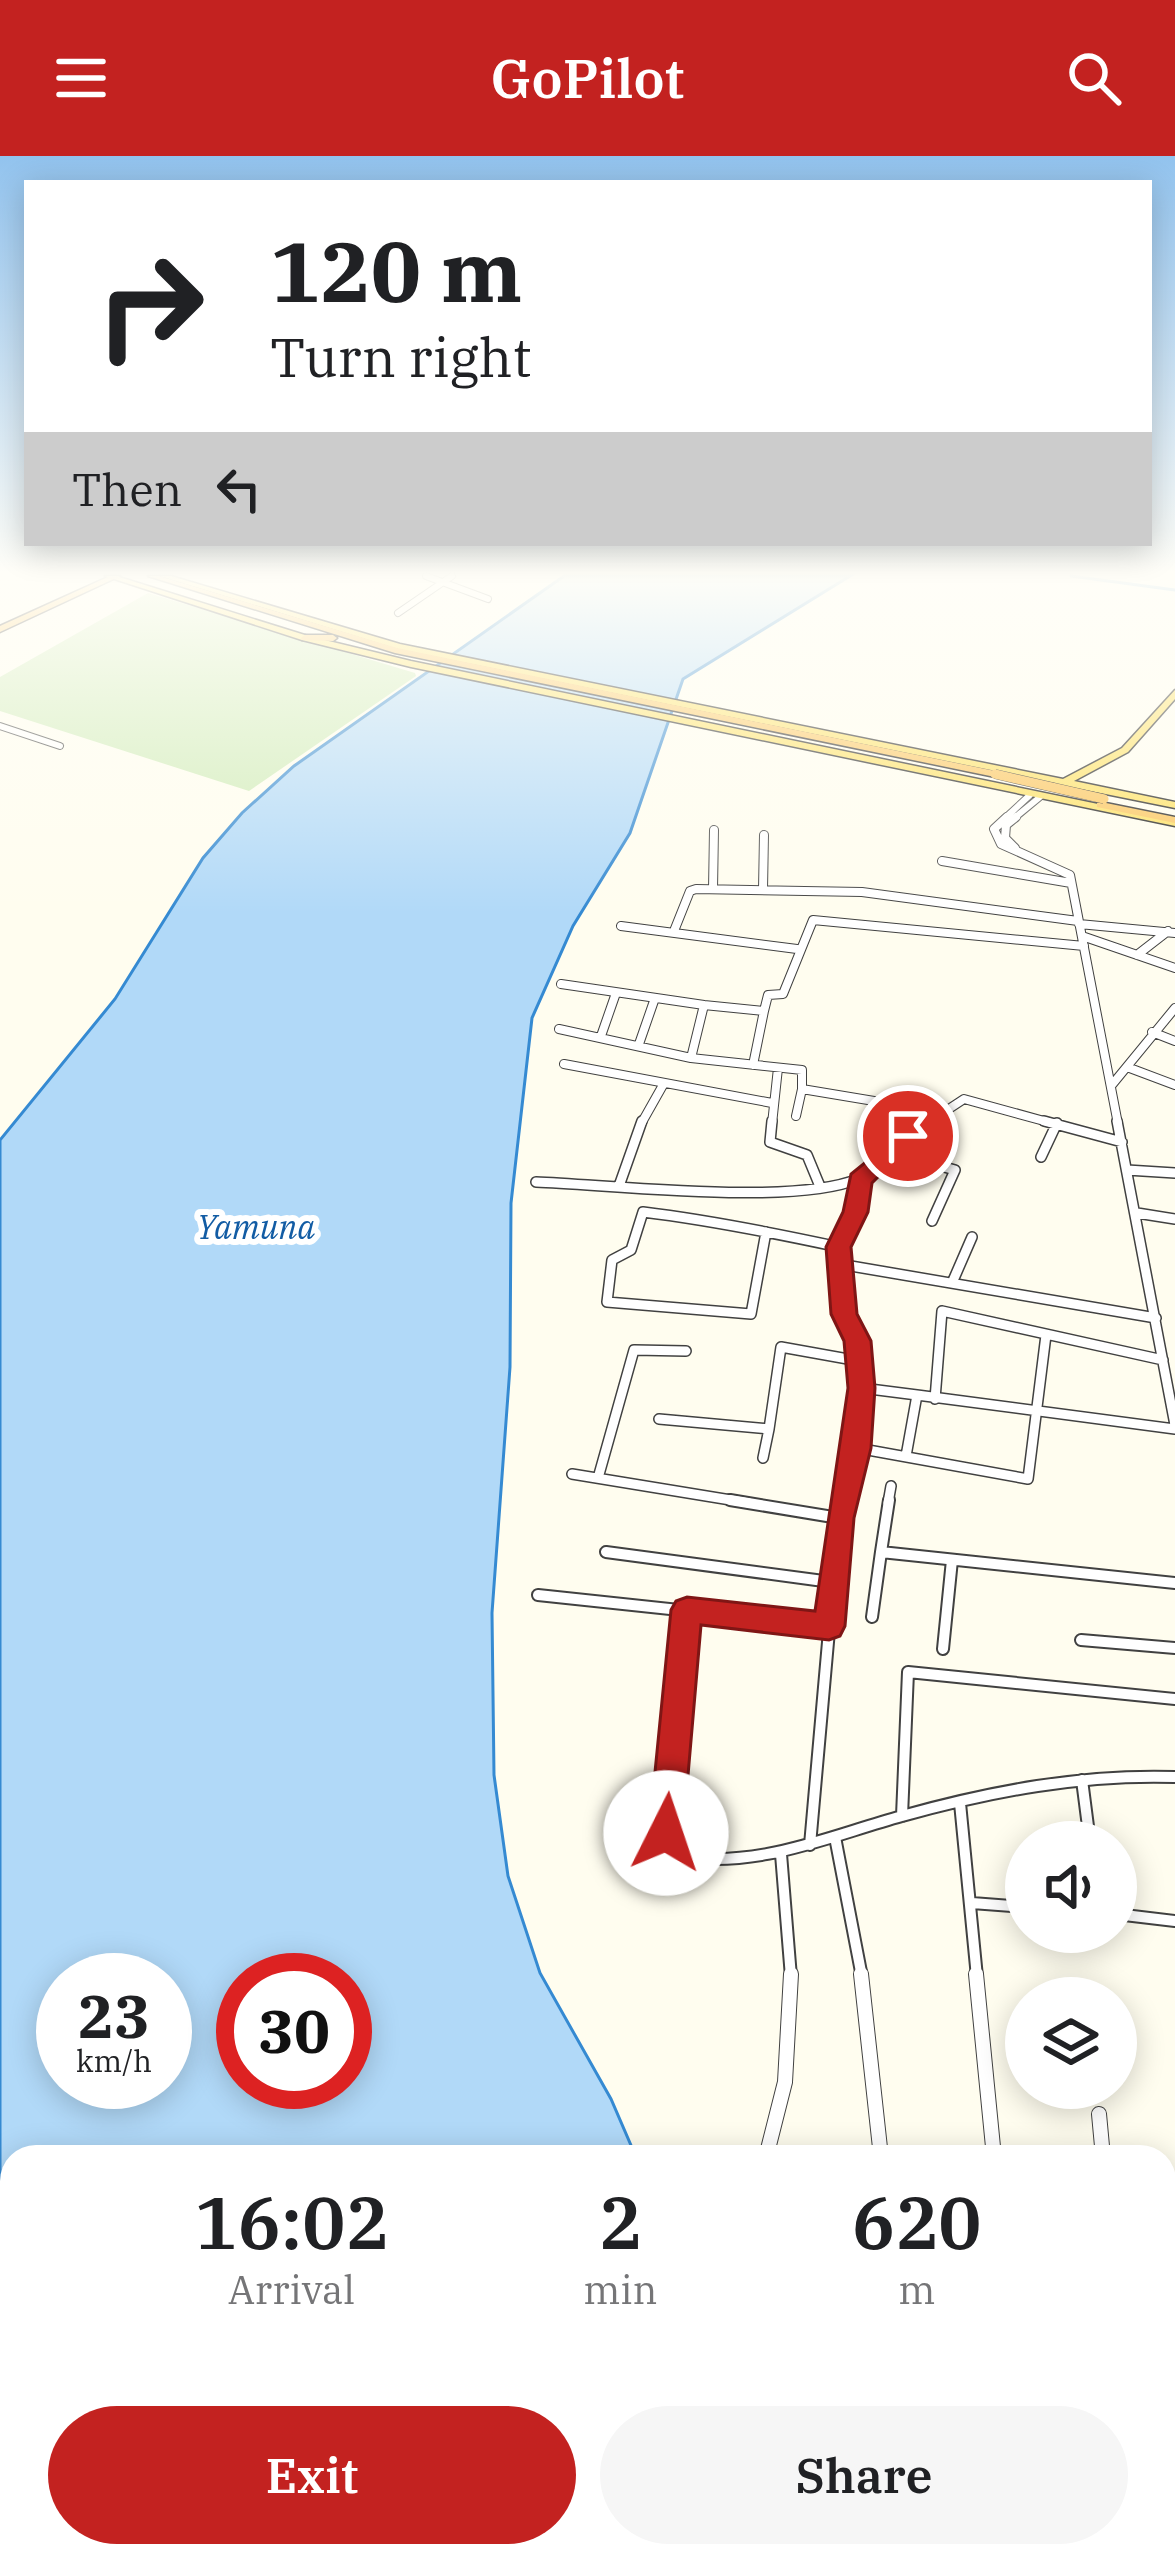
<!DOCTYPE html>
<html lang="en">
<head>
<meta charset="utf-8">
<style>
	:root { --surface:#fff; --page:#f6f6f6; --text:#202124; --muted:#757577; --accent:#c32220 }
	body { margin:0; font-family:"IBM Plex Serif",serif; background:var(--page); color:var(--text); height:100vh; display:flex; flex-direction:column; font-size:45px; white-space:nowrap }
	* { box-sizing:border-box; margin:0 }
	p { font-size:39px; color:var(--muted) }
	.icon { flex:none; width:66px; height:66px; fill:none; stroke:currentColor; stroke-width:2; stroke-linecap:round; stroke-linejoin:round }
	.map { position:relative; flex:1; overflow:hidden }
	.details { position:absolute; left:0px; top:1989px; width:1176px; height:423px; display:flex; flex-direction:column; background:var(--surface); border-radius:36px 36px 0 0; box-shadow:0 6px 30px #0003 }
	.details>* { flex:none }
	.hud { position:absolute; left:24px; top:24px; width:1128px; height:366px; border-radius:0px; box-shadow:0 6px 30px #0003; background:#fff; color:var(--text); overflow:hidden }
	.controls { position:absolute; left:1005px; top:1665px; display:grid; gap:24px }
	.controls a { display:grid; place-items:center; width:132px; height:132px; border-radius:50%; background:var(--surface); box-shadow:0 6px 30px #0003; font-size:60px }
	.speed { position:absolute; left:36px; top:1797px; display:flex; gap:24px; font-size:60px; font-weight:700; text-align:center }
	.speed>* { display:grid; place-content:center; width:156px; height:156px; border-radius:50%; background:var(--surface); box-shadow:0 6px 30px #0003; line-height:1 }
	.speed small { font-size:30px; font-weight:400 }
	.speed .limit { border:18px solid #d22; background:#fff; color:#111 }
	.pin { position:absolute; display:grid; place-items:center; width:102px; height:102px; color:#fff; margin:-51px; border:6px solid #fff; border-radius:50%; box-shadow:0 3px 12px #0007 }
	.me { position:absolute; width:132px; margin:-66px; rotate:4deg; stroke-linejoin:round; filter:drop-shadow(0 0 9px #0008) }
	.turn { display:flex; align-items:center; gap:42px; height:252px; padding:0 48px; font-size:54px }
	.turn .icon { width:156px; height:156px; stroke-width:2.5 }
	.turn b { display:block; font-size:84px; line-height:102px }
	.then { display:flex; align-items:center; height:114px; padding:0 48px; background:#0003; gap:24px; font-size:45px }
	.eta { display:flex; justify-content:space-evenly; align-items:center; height:204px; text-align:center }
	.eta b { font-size:72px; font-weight:600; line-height:84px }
	.button { display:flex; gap:24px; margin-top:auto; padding:24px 48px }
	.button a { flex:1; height:138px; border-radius:72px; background:var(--accent); color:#fff; font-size:48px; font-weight:600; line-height:138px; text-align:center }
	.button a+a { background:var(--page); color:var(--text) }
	header { display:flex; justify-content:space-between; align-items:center; height:156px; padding:0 48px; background:var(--accent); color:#fff; font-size:54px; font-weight:600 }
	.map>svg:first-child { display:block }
	.green { fill:#cfebb7 }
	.water { fill:#b1d9f8; stroke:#358ad2; stroke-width:3; fill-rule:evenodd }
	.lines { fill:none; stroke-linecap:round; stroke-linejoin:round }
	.stream { stroke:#358ad2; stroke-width:3 }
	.minor-far4-casing { stroke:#414141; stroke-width:8 }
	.minor-far3-casing { stroke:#414141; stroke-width:10 }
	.minor-far2-casing { stroke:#414141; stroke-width:12 }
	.minor-far1-casing { stroke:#414141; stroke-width:14 }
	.minor-casing { stroke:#414141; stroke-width:16 }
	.primary-casing { stroke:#1f1f1f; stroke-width:3 }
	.trunk-casing { stroke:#1f1f1f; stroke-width:3 }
	.minor-far4 { stroke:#fff; stroke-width:6 }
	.minor-far3 { stroke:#fff; stroke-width:8 }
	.minor-far2 { stroke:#fff; stroke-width:9 }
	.minor-far1 { stroke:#fff; stroke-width:10 }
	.minor { stroke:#fff; stroke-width:14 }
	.primary { fill:#fde060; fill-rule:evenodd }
	.trunk { fill:#fbc459; fill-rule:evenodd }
	.trunk-bridge-casing { stroke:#1f1f1f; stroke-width:10; stroke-linecap:butt }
	.trunk-bridge { stroke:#fbc459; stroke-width:9 }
	.route { fill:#c32220; stroke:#7f1615; stroke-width:3 }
	.labels { text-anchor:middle; stroke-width:12; stroke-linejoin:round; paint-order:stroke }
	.water-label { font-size:33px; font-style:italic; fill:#125ca4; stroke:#fff }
</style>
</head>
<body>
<header><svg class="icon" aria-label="menu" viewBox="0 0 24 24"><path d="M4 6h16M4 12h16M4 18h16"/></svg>GoPilot<svg class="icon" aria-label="search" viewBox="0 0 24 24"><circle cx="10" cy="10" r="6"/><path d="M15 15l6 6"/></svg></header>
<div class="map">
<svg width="1175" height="2411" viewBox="0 0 1175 2411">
	<rect width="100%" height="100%" fill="#fffdef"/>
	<!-- green -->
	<path class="green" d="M148 437 415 517 416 520 249 635 0 555V521Z"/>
	<!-- water -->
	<path class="water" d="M564 420H850L683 523 630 677 573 770 532 862 511 1047 510 1211 492 1457 494 1619 508 1720 540 1817 611 1943 636 2001H12V2400H744L747 2411H0V984L115 843 203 702 242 657 294 610ZM63 1824H165V1926H63ZM243 1824H345V1926H243Z"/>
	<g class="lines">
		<!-- stream -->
		<path class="stream" d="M1071 420 1175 434"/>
		<defs>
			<path id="minor-far4" d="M426 420 488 443
				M398 457 452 420
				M0 570 60 590
				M1003 664 1030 639
				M1012 664 1040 641"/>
			<path id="minor-far3" d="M1007 661 994 673 1001 688 1070 719 1118 968
				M1015 692 1005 682 1006 669 1016 661
				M942 705 1071 727
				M713 733 714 674
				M763 733 764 679
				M1079 768 1175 777
				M621 770 797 793
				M674 775 690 735 696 733 862 736 1078 765
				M1082 780 1175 812
				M1137 799 1168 775
				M561 828 704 849 691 902 802 914V933L940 956
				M704 849 764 855 753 909
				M764 855 768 839 783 838 813 764 1084 790
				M559 873 691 902
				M1152 876 1175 885
				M601 880 616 837
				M639 888 655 842
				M564 908 772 947
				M1127 911 1175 929
				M1111 930 1175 852
				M796 960 802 933
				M641 968 663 929
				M772 968 778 912
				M926 968 964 943 1055 968"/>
			<path id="minor-far2" d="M772 965 770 986 807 999 819 1028
				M1044 965 1122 986
				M1117 965 1175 1269
				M890 996 955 1014 932 1065
				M1041 1001 1057 967
				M1127 1014 1175 1017
				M536 1026C614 1029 792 1050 858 1023 886 1012 907 983 930 965
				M619 1030 642 965
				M1137 1057 1175 1063
				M766 1076 751 1158 607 1146 612 1104 631 1094 643 1056C709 1064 774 1077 839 1091L855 1056 860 1024
				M839 1091 844 1158 857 1185 862 1232 857 1292 1028 1323 1046 1179
				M839 1108 1156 1162
				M952 1127 972 1081
				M862 1232 917 1239
				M935 1243 942 1155 1163 1204
				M659 1263 769 1273 781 1191 859 1205
				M906 1300 917 1239 1175 1273
				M763 1302 769 1273
				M572 1318 749 1347
				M598 1322 634 1194 686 1195
				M843 1347 857 1292
				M888 1347 891 1330"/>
			<path id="minor-far1" d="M730 1344 839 1362 844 1344
				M606 1396 831 1426
				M881 1396 889 1344
				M538 1439 829 1470
				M687 1454 666 1677 678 1700C758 1713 826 1681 902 1660 992 1635 1082 1618 1175 1621
				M872 1461 881 1396 1175 1427
				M1081 1484 1175 1492
				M943 1493 952 1404
				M1082 1624 1090 1686
				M960 1647 977 1821
				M902 1660 908 1516 1175 1543
				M835 1681 862 1821
				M810 1689 839 1362
				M781 1698 791 1821
				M972 1747 1026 1751
				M1116 1758 1175 1765"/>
			<path id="minor" d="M861 1818 881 2001
				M976 1818 994 2001
				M1099 1958 1103 2001
				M766 2001 785 1926 791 1818
				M1164 2265 1175 2271
				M1164 2344 1175 2349
				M1128 2400 1129 2411"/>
			<path id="primary" d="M105 420H116L308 480 411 505 1175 664V670L411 511 302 484Z
				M160 420H171L400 488 1063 623 1122 592 1175 534V543L1128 596 1074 625 1175 646V652L1066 630 1058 633 1053 630 1055 627 398 493Z"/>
			<path id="trunk" d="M110 420H120L0 476V470Z
				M148 420H159L397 492 995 615 1000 618 995 621 395 497Z
				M305 479H333L337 482 333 485 302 484 301 482Z
				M1101 646 1175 661V667L1097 651V647Z"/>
		</defs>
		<!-- minor-far4 casing -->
		<use href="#minor-far4" class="minor-far4-casing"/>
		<!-- minor-far3 casing -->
		<use href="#minor-far3" class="minor-far3-casing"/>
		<!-- minor-far2 casing -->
		<use href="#minor-far2" class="minor-far2-casing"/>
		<!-- minor-far1 casing -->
		<use href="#minor-far1" class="minor-far1-casing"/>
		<!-- minor casing -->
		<use href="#minor" class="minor-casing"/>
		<!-- primary casing -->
		<use href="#primary" class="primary-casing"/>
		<!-- trunk casing -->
		<use href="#trunk" class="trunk-casing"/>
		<!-- minor-far4 -->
		<use href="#minor-far4" class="minor-far4"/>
		<!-- minor-far3 -->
		<use href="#minor-far3" class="minor-far3"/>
		<!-- minor-far2 -->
		<use href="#minor-far2" class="minor-far2"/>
		<!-- minor-far1 -->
		<use href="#minor-far1" class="minor-far1"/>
		<!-- minor -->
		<use href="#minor" class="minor"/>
		<!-- primary -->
		<use href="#primary" class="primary"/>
		<!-- trunk -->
		<use href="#trunk" class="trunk"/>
		<defs>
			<path id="trunk-bridge" d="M995 618 1104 643"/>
		</defs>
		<!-- trunk-bridge casing -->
		<use href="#trunk-bridge" class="trunk-bridge-casing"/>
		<!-- trunk-bridge -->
		<use href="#trunk-bridge" class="trunk-bridge"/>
	</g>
	<!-- sky -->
	<linearGradient id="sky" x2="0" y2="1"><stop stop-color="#92c3ee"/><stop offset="0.55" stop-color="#fffef8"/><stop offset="1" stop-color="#fffef8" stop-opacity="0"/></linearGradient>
	<rect width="1175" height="757" fill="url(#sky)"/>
	<!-- route -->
	<path class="route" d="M908 972 919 980 872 1027 868 1056 851 1091 857 1158 871 1185 875 1232 871 1292 854 1362 845 1470 840 1480 829 1484 701 1469 683 1677 678 1689 666 1694 654 1689 649 1677 671 1454 676 1445 687 1441 815 1455 848 1232 844 1185 831 1158 826 1091 843 1056 851 1018Z"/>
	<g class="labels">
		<!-- water labels -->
		<g class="water-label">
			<text x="256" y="1083">Yamuna</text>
		</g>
	</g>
</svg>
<div class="controls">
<a><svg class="icon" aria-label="sound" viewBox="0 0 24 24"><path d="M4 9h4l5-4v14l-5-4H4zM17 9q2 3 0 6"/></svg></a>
<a><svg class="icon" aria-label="layers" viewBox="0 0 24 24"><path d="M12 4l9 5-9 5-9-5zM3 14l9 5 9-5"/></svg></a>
</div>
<div class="speed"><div>23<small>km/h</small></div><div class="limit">30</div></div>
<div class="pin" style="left:908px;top:980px;background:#d93025"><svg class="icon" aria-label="arrive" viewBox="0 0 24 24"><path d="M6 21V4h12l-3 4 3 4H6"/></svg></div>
<svg class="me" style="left:666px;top:1677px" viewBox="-20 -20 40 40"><circle r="19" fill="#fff"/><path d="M0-13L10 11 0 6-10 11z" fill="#c32220"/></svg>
<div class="hud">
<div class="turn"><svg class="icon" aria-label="right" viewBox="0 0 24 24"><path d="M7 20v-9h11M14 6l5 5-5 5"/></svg><div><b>120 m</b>Turn right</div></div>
<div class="then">Then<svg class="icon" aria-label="left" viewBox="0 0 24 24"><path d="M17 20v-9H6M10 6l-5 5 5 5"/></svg></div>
</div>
<section class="details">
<div class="eta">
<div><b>16:02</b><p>Arrival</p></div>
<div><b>2</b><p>min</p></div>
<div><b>620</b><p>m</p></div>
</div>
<div class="button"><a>Exit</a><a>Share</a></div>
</section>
</div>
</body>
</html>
